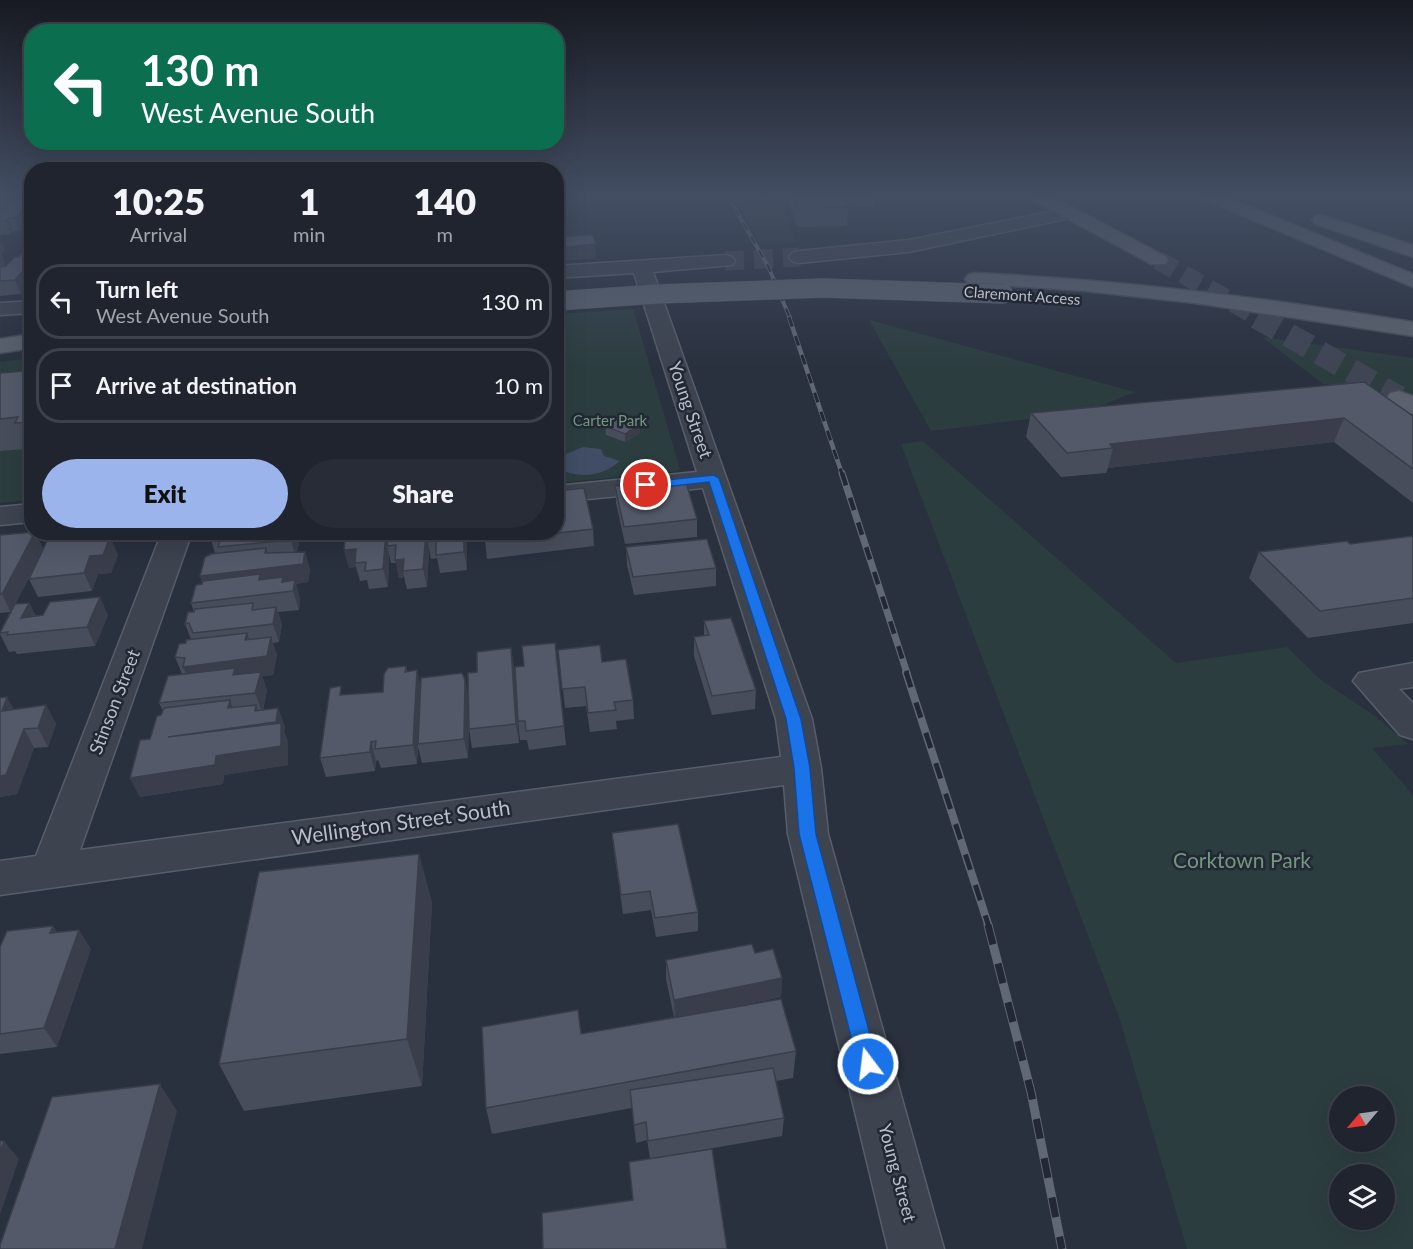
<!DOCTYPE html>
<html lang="en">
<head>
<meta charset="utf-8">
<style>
	:root { --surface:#1f242e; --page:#272c36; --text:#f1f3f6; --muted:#a1a4aa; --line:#3c414a; --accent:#9cb4ec }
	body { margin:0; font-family:Lato,sans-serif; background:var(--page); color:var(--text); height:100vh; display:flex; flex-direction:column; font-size:22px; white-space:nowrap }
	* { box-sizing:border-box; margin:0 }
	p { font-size:20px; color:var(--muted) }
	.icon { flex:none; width:33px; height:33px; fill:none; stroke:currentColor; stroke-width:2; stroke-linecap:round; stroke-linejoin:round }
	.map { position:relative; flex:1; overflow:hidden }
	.side { position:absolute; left:24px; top:162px; width:540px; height:378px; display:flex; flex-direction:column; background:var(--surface); border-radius:24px; box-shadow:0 6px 24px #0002,0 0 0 2px var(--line) }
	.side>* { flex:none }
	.guide { position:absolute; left:24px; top:24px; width:540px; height:126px; border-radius:24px; box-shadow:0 6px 24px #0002,0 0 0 2px var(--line); background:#0b6e4f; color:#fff; overflow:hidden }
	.needle { width:39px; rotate:241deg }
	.controls { position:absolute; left:1329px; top:1086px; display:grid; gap:12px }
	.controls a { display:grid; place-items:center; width:66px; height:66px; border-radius:50%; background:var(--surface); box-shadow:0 6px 24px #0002,0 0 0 2px var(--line); font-size:30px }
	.pin { position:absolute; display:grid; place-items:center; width:51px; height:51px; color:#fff; margin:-26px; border:3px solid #fff; border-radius:50%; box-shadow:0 2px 6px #0007 }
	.me { position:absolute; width:66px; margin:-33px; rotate:345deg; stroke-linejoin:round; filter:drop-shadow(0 0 4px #0008) }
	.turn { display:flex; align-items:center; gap:21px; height:126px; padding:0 18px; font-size:27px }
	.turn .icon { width:78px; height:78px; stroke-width:2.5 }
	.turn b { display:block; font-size:42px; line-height:51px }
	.eta { display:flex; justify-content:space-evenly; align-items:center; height:102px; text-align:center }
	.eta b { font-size:36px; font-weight:800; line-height:42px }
	.cta { display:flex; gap:12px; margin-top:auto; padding:12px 18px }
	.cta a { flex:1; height:69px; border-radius:36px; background:var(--accent); color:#111; font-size:24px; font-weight:800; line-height:69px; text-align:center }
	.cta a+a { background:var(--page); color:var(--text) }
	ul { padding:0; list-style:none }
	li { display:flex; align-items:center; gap:18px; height:75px; margin:0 12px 9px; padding:0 6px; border:3px solid var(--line); border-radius:24px }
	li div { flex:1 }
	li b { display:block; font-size:22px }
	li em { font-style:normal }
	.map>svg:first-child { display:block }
	.green { fill:#2c3d40; fill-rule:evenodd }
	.water { fill:#414d65 }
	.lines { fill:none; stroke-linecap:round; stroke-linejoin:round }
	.minor-tunnel { stroke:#3f4553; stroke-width:19; stroke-dasharray:19 10; stroke-linecap:butt }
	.major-tunnel-far1 { stroke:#3f4553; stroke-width:19; stroke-dasharray:19 10; stroke-linecap:butt }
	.major-tunnel { stroke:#3f4553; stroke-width:24; stroke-dasharray:24 12; stroke-linecap:butt }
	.minor-casing { stroke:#585e69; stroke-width:3 }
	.major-casing { stroke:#474c58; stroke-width:3 }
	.minor { fill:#3d434f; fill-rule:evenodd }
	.major { fill:#5b626e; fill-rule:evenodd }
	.rail-far4-casing { stroke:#606775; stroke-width:4 }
	.rail-far3-casing { stroke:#606775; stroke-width:4.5 }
	.rail-far2-casing { stroke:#606775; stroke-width:7 }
	.rail-far1-casing { stroke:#606775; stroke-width:8 }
	.rail-casing { stroke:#606775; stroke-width:9 }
	.rail-far4 { stroke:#222834; stroke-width:2; stroke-dasharray:8; stroke-linecap:butt }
	.rail-far3 { stroke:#222834; stroke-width:3; stroke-dasharray:10; stroke-linecap:butt }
	.rail-far2 { stroke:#222834; stroke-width:4.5; stroke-dasharray:13; stroke-linecap:butt }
	.rail-far1 { stroke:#222834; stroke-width:5; stroke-dasharray:16; stroke-linecap:butt }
	.rail { stroke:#222834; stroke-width:7; stroke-dasharray:20; stroke-linecap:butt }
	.major-bridge-casing { stroke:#474c58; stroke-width:20; stroke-linecap:butt }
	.major-bridge { stroke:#5b626e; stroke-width:19 }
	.wall { fill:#474d5a }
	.shaded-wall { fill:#3a3e4a }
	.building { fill:#535969; stroke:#3a3e4a; stroke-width:1.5 }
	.route { fill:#1a73e8; stroke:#114b97; stroke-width:1.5 }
	.labels { text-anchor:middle; stroke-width:5; stroke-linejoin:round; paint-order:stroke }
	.far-street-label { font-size:15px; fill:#babec9; stroke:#222834 }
	.far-park-label { font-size:15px; fill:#74977f; stroke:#222834 }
	.street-label { font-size:18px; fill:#babec9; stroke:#222834 }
	.near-street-label { font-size:21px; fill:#babec9; stroke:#222834 }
	.near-park-label { font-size:21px; fill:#74977f; stroke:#222834 }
</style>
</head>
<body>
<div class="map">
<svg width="1413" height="1249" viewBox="0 0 1413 1249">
	<rect width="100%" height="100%" fill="#29303e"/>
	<!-- green -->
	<path class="green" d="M733 195H779L795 242 761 245Z
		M633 309 680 469 672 472 557 483V314Z
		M869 320 1135 392 1085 412 931 431Z
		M1262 337 1413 358V395L1323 384Z
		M31 358V500L0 503V362Z
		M923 441 1176 663 1287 647 1321 680 1375 716 1408 744 1372 748 1413 795V1249H1187L1119 1017 901 444ZM1340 1096H1384V1142H1340ZM1340 1174H1384V1220H1340Z"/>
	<!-- water -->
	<path class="water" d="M583 447 601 449 604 456 620 461C602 477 578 479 557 468V465L566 459V454Z"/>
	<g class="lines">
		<!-- minor-tunnel -->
		<path class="minor-tunnel" d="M725 261 799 257"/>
		<!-- major-tunnel-far1 -->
		<path class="major-tunnel-far1" d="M1158 260 1260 318"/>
		<!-- major-tunnel -->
		<path class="major-tunnel" d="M1257 317 1399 398"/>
		<defs>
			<path id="minor" d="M0 195H32V203L0 205Z
				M1069 208 1075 209 1078 213 1075 217 909 252 799 263 792 261 789 257 792 253 799 251 909 240Z
				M725 255 732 257 735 261 732 265 653 272 812 719 821 768 828 834 944 1249H888L788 834 784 785 0 895V861L36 856 162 532H192L80 850 781 757 776 719 703 488 556 502V486L697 472 634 273 556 278V266Z
				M32 301V313L0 315V303Z
				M32 504V522L0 525V507Z
				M1413 663V687L1399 689 1413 703V739L1400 735 1353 681 1359 673Z"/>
			<path id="major" d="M1029 195H1049L1165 256 1168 260 1165 264H1151L1031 199Z
				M1200 195H1222L1413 274V287L1202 199Z
				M1321 215 1413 245V257L1315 224 1312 220 1315 216Z
				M975 273C1122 280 1268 298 1413 322V336L1195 303 1085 291 968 283 965 279 968 275Z
				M32 334V348L0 353V339Z
				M1399 391 1413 396V414L1404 412 1387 398 1390 393Z"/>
		</defs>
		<!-- minor casing -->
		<use href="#minor" class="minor-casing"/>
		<!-- major casing -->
		<use href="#major" class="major-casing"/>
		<!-- minor -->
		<use href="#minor" class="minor"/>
		<!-- major -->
		<use href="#major" class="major"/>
		<defs>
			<path id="rail-far4" d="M727 195 768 266 790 318"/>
			<path id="rail-far3" d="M789 317 842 474"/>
			<path id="rail-far2" d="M842 473 907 673"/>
			<path id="rail-far1" d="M906 672 989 927"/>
			<path id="rail" d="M988 925 1031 1092 1062 1249"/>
		</defs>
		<!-- rail-far4 casing -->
		<use href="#rail-far4" class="rail-far4-casing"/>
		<!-- rail-far3 casing -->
		<use href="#rail-far3" class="rail-far3-casing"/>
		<!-- rail-far2 casing -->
		<use href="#rail-far2" class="rail-far2-casing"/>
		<!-- rail-far1 casing -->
		<use href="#rail-far1" class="rail-far1-casing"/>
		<!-- rail casing -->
		<use href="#rail" class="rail-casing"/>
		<!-- rail-far4 -->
		<use href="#rail-far4" class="rail-far4"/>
		<!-- rail-far3 -->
		<use href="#rail-far3" class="rail-far3"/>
		<!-- rail-far2 -->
		<use href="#rail-far2" class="rail-far2"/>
		<!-- rail-far1 -->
		<use href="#rail-far1" class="rail-far1"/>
		<!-- rail -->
		<use href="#rail" class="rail"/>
		<defs>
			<path id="major-bridge" d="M556 301 657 294 823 288 1004 294"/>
		</defs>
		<!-- major-bridge casing -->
		<use href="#major-bridge" class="major-bridge-casing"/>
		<!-- major-bridge -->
		<use href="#major-bridge" class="major-bridge"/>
	</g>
	<!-- wall -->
	<path class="wall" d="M556 195 563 199 564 212 558 213 564 236 596 258 556 261Z
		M788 195H875L874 207H848L847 226 797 227Z
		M32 199V221L31 220 19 231H13L10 234 0 235V207H5Z
		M0 243 5 249 1 253 5 263 4 266H6L19 257 32 250V293H27L25 289 21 294 0 296Z
		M0 373H32V454H28L26 449 0 451Z
		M1031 413 1413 416V503L1334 442 1108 468 1106 473 1061 477 1026 437Z
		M605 426 640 433 625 442 606 435Z
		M615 486 697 519V537L625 544 616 503Z
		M593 529 594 546 487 559 485 541Z
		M35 532 43 549 51 533 96 532 98 539 110 537 118 555 111 573 98 574 92 591 38 597 29 579 36 565 15 604 29 603 36 616 108 615 95 646 17 654 15 651 9 652 0 634V632L10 612 0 613V535Z
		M213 532H296L299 543 297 552H305L310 570 308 582 296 584 300 599 299 610 278 612 282 625 279 642 273 643 277 655 273 675 262 676 267 690 263 710 278 708 285 727 284 731 288 742V765L224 775 223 784 140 797 130 778 161 715 163 711 159 703 182 674 175 657 186 643 191 639 185 624 194 612 191 603 202 584V583L200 576 215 553 211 540Z
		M467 532V570L440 573 437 558 431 559 429 549 427 587 407 589 404 577 399 578 396 563H391L389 554 388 587 369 589 367 580 360 581 356 567 349 568 344 550Z
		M1413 536V623L1308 638 1249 578 1259 552 1350 544Z
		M626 547 716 568V586L634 595 627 565Z
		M704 621 756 690 755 709 712 715 694 656V637L704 636Z
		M555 643 566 745 529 750 527 740H520L518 721 524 666Z
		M511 648 514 667 519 743 472 748 469 729V719L468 758 422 763 418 747 417 764 381 768 378 760 376 761 375 771 326 777 320 758 344 695 383 692 406 666 407 671 421 686 465 680 468 695 477 672Z
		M558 650 602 662 633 700 634 719 616 721 617 729 590 732 586 706 565 708Z
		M0 698 14 710 46 705 56 724 48 747 34 748 17 794 0 797Z
		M612 833 698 912V931L656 937 651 910 623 914 614 852Z
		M419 854 432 903 422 1086 244 1111 219 1064Z
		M57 932 91 949 57 1047 0 1054V947Z
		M755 953 782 978 781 997 728 1008 796 1051 793 1078 776 1081 784 1118 782 1136 673 1155 633 1200 650 1158 647 1140 636 1143 632 1108 492 1134 486 1108 581 1034 674 1017 666 979V960Z"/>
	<!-- shaded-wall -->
	<path class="shaded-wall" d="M563 199 564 206H557L556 200Z
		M32 203V218H30L31 220 19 231 14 218Z
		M8 218 13 231 10 234 5 221Z
		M2 242 5 249 1 253 5 263 3 266 6 271 0 281V245Z
		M596 244V258L556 261V248Z
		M26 267 31 278 21 279 25 289 21 294 15 280Z
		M1344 418 1334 442 1108 468 1113 448 1110 444Z
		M639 424 640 433 625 442V434Z
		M35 532 43 550 11 612 2 594Z
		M92 532H96L101 546 110 537 118 555 111 573 98 574 92 591 84 573 89 540Z
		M292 532H296L299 543 296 558 291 540Z
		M386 532H391L387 546 389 554 388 587 383 569Z
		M426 532H430L428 541 429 549 427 587 423 569Z
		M464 532H467V570L464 552Z
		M266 548 272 565 305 552 310 570 308 582 296 584 300 599 299 610 293 591 206 594 200 576 265 553Z
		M356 549 355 563 356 567 349 568 344 550Z
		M404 559 403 571 404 577 399 578 395 560Z
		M100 597 108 615 95 646 87 627Z
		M29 603 38 621 21 618Z
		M276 607 282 625 279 642 273 624Z
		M247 633 253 651 271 637 277 655 273 675 262 676 267 690 262 712 255 693 191 685 183 667 245 640Z
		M511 648 514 667 519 743 516 724Z
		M417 670 421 689 418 744 417 764 413 745Z
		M465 680 469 699 468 758 464 739Z
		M7 697 18 716 2 711Z
		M230 700 237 719 228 708Z
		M46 705 56 724 48 747 38 728Z
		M256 705 263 724 278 708 285 727 284 731 288 742V765L224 775 223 784 140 797 130 778 168 737 255 711Z
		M24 729 34 748 17 794 0 797V776Z
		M371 742 376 761 375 771 370 752Z
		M419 854 432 903 422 1086 407 1039Z
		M53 926 65 945 50 933Z
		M79 930 91 949 57 1047 44 1028Z
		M782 978 781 997 675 1019 674 1000Z
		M160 1084 177 1111 142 1249H115Z
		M4 1141 19 1159 0 1215V1152Z"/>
	<!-- building -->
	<path class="building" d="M556 195H562L563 199 556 200Z
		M794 195H843L848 207 798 208Z
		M32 199V203L14 218H8L5 221 0 222V211L12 200Z
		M556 201 557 203 563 202 564 206H557L564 236 556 237Z
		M592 235 596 244 556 248V237Z
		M32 250V278L21 279 31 267H26L15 280 0 281V268L1 267 6 266 15 257H19L24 251Z
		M24 371 23 374 32 373V422L15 423 18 417 0 419V373Z
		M1364 382 1413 416V469L1344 418 1110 444 1113 448 1067 453 1031 413Z
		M620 417 639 424 625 434 605 426Z
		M685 479 697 519 624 527 615 486Z
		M584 488 593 529 485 541 484 532H556V491Z
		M35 532 2 594H0V535Z
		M92 532 89 540 110 537 103 555 90 556 84 573 29 579 51 533Z
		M213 532H292L291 540 218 547 220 541 211 540Z
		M346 532H386L383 569 365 571 366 562 355 563 356 549 344 550Z
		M389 532H426L423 569 403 571 404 559 395 560 396 545 387 546Z
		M428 532H464V552L436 555V540L428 541Z
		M1413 536V598L1320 611 1259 552 1347 541 1350 544Z
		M707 539 716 568 633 577 626 547Z
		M266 548 265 553 305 552 303 564 200 576 205 557 211 554Z
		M260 574 259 580 283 577 282 582 295 580 293 591 191 603 196 585 202 584 203 581Z
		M100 597 87 627 7 635 8 632 0 633 15 604 29 603 21 618 43 615 50 602Z
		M253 603 252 610 276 607 273 624 193 633 189 623 185 624 188 612H194L195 609Z
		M731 618 756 690 712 696 694 637 709 635 704 621Z
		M247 633 245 640 271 637 267 656 183 667 185 658 175 657 179 644 186 643V640Z
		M555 643 564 726 526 731 525 721H518L515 667 524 666 522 646Z
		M600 645 602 662 626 659 633 700 614 702 616 710 588 713 585 687 562 689 558 650Z
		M511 648 516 724 469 729 468 673 477 672V652Z
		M406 666 405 672 417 670 413 745 375 749 376 741 371 742 370 752 320 758 330 688 341 686 340 695 383 692 384 674 388 668Z
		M235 668 233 675 261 672 255 693 159 703 168 676Z
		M462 673 465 680 464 739 418 744 421 678Z
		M7 697 2 711 46 705 38 728 24 729 6 775 0 776V698Z
		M230 700 228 708 256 705 255 711 278 708 276 722 168 737 281 723V746L216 756 215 765 130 778 140 740 150 739 157 716 161 715 164 708Z
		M678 824 698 912 655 918 650 891 621 895 612 833Z
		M419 854 407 1039 219 1064 259 872Z
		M53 926 50 933 79 930 44 1028 0 1034V947L7 931Z
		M752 944 755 953 773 949 782 978 674 1000 666 960Z
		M781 999 796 1051 486 1108 482 1027 578 1010 581 1034Z
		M773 1068 784 1118 648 1141 646 1122 634 1125 630 1090Z
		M160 1084 115 1249H0V1245L52 1097Z
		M0 1141H4L0 1152Z
		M712 1149 727 1249H543L542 1213 633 1200 629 1162Z"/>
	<!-- sky -->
	<linearGradient id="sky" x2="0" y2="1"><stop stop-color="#171a22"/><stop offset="0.53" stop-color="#434e63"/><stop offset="1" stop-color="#434e63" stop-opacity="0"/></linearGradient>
	<rect width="1413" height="370" fill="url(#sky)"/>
	<!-- route -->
	<path class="route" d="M714 475 719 478 801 719 810 768 816 834 878 1064 875 1071 868 1074 861 1071 858 1064 799 834 794 768 786 719 709 482 646 489 640 485 646 482Z"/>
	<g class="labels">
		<!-- far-street labels -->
		<g class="far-street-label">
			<text transform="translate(1022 296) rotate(4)" y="5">Claremont Access</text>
		</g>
		<!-- far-park labels -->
		<g class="far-park-label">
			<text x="610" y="426">Carter Park</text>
		</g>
		<!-- street labels -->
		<g class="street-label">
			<text transform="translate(690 410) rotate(71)" y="6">Young Street</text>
			<text transform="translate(115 702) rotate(-69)" y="6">Stinson Street</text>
			<text transform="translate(897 1173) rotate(75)" y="6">Young Street</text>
		</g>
		<!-- near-street labels -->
		<g class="near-street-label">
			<text transform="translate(401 823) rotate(-8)" y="7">Wellington Street South</text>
		</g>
		<!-- near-park labels -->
		<g class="near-park-label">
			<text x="1242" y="868">Corktown Park</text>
		</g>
	</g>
</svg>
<div class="controls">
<a><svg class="needle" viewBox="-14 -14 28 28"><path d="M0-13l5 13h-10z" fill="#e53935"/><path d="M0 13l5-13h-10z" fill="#a1a4aa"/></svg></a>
<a><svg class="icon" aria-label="layers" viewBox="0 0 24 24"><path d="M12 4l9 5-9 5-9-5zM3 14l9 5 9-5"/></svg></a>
</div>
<div class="pin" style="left:646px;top:485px;background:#d93025"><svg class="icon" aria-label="arrive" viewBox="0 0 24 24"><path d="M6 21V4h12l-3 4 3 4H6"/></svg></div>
<svg class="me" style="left:868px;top:1064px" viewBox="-20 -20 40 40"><circle r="17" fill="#1a73e8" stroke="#fff" stroke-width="3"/><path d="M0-11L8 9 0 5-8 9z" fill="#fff"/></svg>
<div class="guide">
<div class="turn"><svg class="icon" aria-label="left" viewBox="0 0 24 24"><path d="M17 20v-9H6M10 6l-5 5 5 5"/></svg><div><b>130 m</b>West Avenue South</div></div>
</div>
<section class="side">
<div class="eta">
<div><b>10:25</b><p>Arrival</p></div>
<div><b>1</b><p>min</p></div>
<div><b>140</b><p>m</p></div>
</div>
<ul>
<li><svg class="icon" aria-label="left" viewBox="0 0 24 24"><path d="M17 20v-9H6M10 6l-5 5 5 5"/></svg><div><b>Turn left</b><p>West Avenue South</p></div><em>130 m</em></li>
<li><svg class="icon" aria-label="arrive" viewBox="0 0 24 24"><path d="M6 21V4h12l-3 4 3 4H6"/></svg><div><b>Arrive at destination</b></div><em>10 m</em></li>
</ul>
<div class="cta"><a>Exit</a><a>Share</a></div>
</section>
</div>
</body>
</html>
